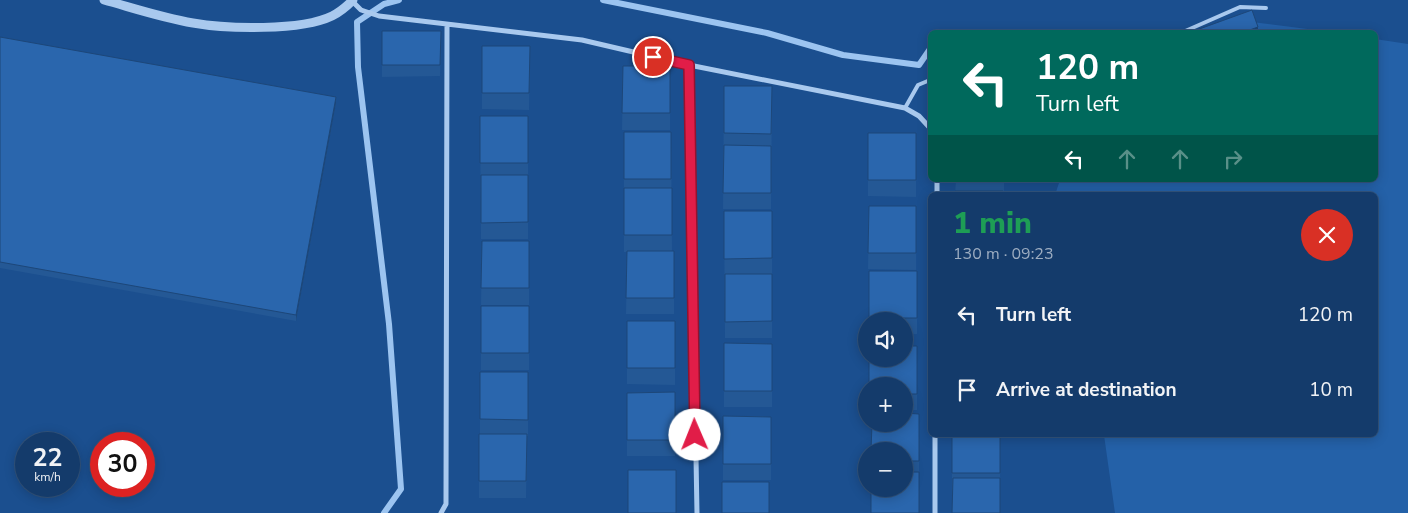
<!DOCTYPE html>
<html lang="en">
<head>
<meta charset="utf-8">
<style>
	:root { --surface:#143b6b; --page:#214673; --text:#f1f3f6; --muted:#9dadc1; --line:#33557e }
	body { margin:0; font-family:"Nunito Sans",sans-serif; background:var(--page); color:var(--text); height:100vh; display:flex; flex-direction:column; font-size:19px; white-space:nowrap }
	* { box-sizing:border-box; margin:0 }
	p { font-size:16px; color:var(--muted) }
	.icon { flex:none; width:28px; height:28px; fill:none; stroke:currentColor; stroke-width:2; stroke-linecap:round; stroke-linejoin:round }
	.map { position:relative; flex:1; overflow:hidden }
	.sheet { position:absolute; left:928px; top:192px; width:450px; height:245px; display:flex; flex-direction:column; background:var(--surface); border-radius:8px; box-shadow:0 2px 12px #0003,0 0 0 1px var(--line) }
	.sheet>* { flex:none }
	.banner { position:absolute; left:928px; top:30px; width:450px; height:152px; border-radius:8px; box-shadow:0 2px 12px #0003,0 0 0 1px var(--line); background:#00695c; color:#fff; overflow:hidden }
	.fabs { position:absolute; left:858px; top:312px; display:grid; gap:10px }
	.fabs a { display:grid; place-items:center; width:55px; height:55px; border-radius:50%; background:var(--surface); box-shadow:0 2px 12px #0003,0 0 0 1px var(--line); font-size:25px }
	.speed { position:absolute; left:15px; top:432px; display:flex; gap:10px; font-size:25px; font-weight:700; text-align:center }
	.speed>* { display:grid; place-content:center; width:65px; height:65px; border-radius:50%; background:var(--surface); box-shadow:0 2px 12px #0003,0 0 0 1px var(--line); line-height:1 }
	.speed small { font-size:12px; font-weight:400 }
	.speed .limit { border:8px solid #d22; background:#fff; color:#111 }
	.pin { position:absolute; display:grid; place-items:center; width:42px; height:42px; color:#fff; margin:-21px; border:2px solid #fff; border-radius:50%; box-shadow:0 1px 5px #0007 }
	.me { position:absolute; width:55px; margin:-28px; rotate:359deg; stroke-linejoin:round; filter:drop-shadow(0 0 4px #0008) }
	.turn { display:flex; align-items:center; gap:18px; height:105px; padding:0 25px; font-size:22px }
	.turn .icon { width:65px; height:65px; stroke-width:2.5 }
	.turn b { display:block; font-size:35px; line-height:42px }
	.lanes { display:flex; align-items:center; height:48px; padding:0 25px; background:#0003; justify-content:center; gap:25px; direction:ltr }
	.lanes .off { opacity:.35 }
	.round { display:grid; place-items:center; flex:none; width:52px; height:52px; border-radius:26px; background:var(--page) }
	.head { display:flex; align-items:center; justify-content:space-between; height:85px; padding:0 25px }
	h1 { font-size:30px; font-weight:800; line-height:38px; color:#1e9e55 }
	ul { padding:0; list-style:none }
	li { display:flex; align-items:center; gap:15px; height:75px; padding:0 25px }
	li div { flex:1 }
	li b { display:block; font-size:19px }
	li em { font-style:normal }
	.map>svg:first-child { display:block }
	.green { fill:#2461a8 }
	.lines { fill:none; stroke-linecap:round; stroke-linejoin:round }
	.stream { stroke:#9cc4f0; stroke-width:6 }
	.service { stroke:#a9c9ee; stroke-width:4 }
	.minor { stroke:#a9c9ee; stroke-width:5 }
	.tertiary { stroke:#a9c9ee; stroke-width:9 }
	.wall { fill:#245895 }
	.shaded-wall { fill:#1d4779 }
	.building { fill:#2a66ad; stroke:#1d4779 }
	.route-casing { stroke:#92132f; stroke-width:12 }
	.route { stroke:#e11d48; stroke-width:9 }
</style>
</head>
<body>
<div class="map">
<svg width="1408" height="513" viewBox="0 0 1408 513">
	<rect width="100%" height="100%" fill="#1b4f8f"/>
	<!-- green -->
	<path class="green" d="M1252 22 1331 32H1222Z
		M1375 39 1408 44V513H1115L1104 435H1375V195H1055L1060 180H1375Z"/>
	<g class="lines">
		<!-- stream -->
		<path class="stream" d="M603 0 767 33 843 55 919 65 930 49
			M384 513 401 489 389 324 358 67 357 22 384 4 399 0"/>
		<!-- service -->
		<path class="service" d="M1183 32 1240 7 1266 8
			M905 108 918 85 930 80"/>
		<!-- minor -->
		<path class="minor" d="M352 1 361 10 379 16 582 40 689 65 905 108 919 116 930 128
			M689 65 697 513
			M937 195V180
			M441 513 446 504 447 25
			M935 513V435"/>
		<!-- tertiary -->
		<path class="tertiary" d="M104 0C133 8 163 18 193 23 227 29 301 31 332 16 340 12 347 6 353 0"/>
	</g>
	<!-- wall -->
	<path class="wall" d="M382 31H441L440 76 382 77Z
		M0 37 336 103 296 321 0 268Z
		M482 46H530L529 110 482 109Z
		M623 66H670V130H622Z
		M724 86H772L771 209H723Z
		M480 116H528V239H481Z
		M624 132H671L672 251H674V314H626L627 252H624Z
		M868 133H916V197L868 196Z
		M956 180H1004V195H955Z
		M869 206H916V270L868 269Z
		M724 211H772V338H725Z
		M482 241H529V305H481Z
		M869 271H917V334H904V321H869Z
		M481 306H529V370H481Z
		M627 321H675V385L627 384Z
		M724 343 772 344V407H724Z
		M917 346V410H904V386Z
		M480 372H528V436H527L526 498H479V434H480Z
		M675 392V456H627V393Z
		M919 414V513L904 489V451Z
		M723 416 771 417V480H723Z
		M952 435H1000V478L952 490Z"/>
	<!-- shaded-wall -->
	<path class="shaded-wall" d="M1258 27V32H1244Z
		M336 97V103L296 321V315Z"/>
	<!-- building -->
	<path class="building" d="M1252 10 1258 27 1244 32H1191Z
		M382 31H441L440 65H382Z
		M0 37 336 97 296 315 0 262Z
		M482 46H530L529 93H482Z
		M623 66H670V113H622Z
		M724 86H772L771 134 724 133Z
		M480 116H528V163H480Z
		M624 132H671V179H624Z
		M868 133H916V180H868Z
		M724 145 771 146V193H723Z
		M481 175H528V222L481 223Z
		M624 188H672V235H624Z
		M955 191H1003V195H955Z
		M869 206H916V253H868Z
		M724 211H772V258L724 259Z
		M482 241H529V288H481Z
		M627 251H674V298H626Z
		M869 271H917V318H869Z
		M725 274H772V321L725 322Z
		M481 306H529V353H481Z
		M627 321H675V368H627Z
		M724 343 772 344V391H724Z
		M904 346H917V394H904V386H869V359H904Z
		M480 372H528V420L480 419Z
		M675 392V440H627V393Z
		M904 413 919 414V461H904V451H871L872 424H904Z
		M723 416 771 417V464H723Z
		M479 434H527L526 481H479Z
		M952 435H1000V473H952Z
		M628 470H676V513H628Z
		M904 472H919V513H871V489H904Z
		M953 478H1000V513H952Z
		M722 482H769V513H722Z"/>
	<g class="lines">
		<defs>
			<path id="route" d="M653 57 689 65 695 435"/>
		</defs>
		<!-- route casing -->
		<use href="#route" class="route-casing"/>
		<!-- route -->
		<use href="#route" class="route"/>
	</g>
</svg>
<div class="fabs">
<a><svg class="icon" aria-label="sound" viewBox="0 0 24 24"><path d="M4 9h4l5-4v14l-5-4H4zM17 9q2 3 0 6"/></svg></a>
<a>+</a>
<a>−</a>
</div>
<div class="speed"><div>22<small>km/h</small></div><div class="limit">30</div></div>
<div class="pin" style="left:653px;top:57px;background:#d93025"><svg class="icon" aria-label="arrive" viewBox="0 0 24 24"><path d="M6 21V4h12l-3 4 3 4H6"/></svg></div>
<svg class="me" style="left:695px;top:435px" viewBox="-20 -20 40 40"><circle r="19" fill="#fff"/><path d="M0-13L10 11 0 6-10 11z" fill="#e11d48"/></svg>
<div class="banner">
<div class="turn"><svg class="icon" aria-label="left" viewBox="0 0 24 24"><path d="M17 20v-9H6M10 6l-5 5 5 5"/></svg><div><b>120 m</b>Turn left</div></div>
<div class="lanes"><svg class="icon" aria-label="left" viewBox="0 0 24 24"><path d="M17 20v-9H6M10 6l-5 5 5 5"/></svg><svg class="icon off" aria-label="ahead" viewBox="0 0 24 24"><path d="M12 20V5M6 11l6-6 6 6"/></svg><svg class="icon off" aria-label="ahead" viewBox="0 0 24 24"><path d="M12 20V5M6 11l6-6 6 6"/></svg><svg class="icon off" aria-label="right" viewBox="0 0 24 24"><path d="M7 20v-9h11M14 6l5 5-5 5"/></svg></div>
</div>
<section class="sheet">
<div class="head"><div><h1>1 min</h1><p>130 m · 09:23</p></div><a class="round" style="background:#d93025;color:#fff"><svg class="icon" aria-label="close" viewBox="0 0 24 24"><path d="M6 6l12 12M18 6L6 18"/></svg></a></div>
<ul>
<li><svg class="icon" aria-label="left" viewBox="0 0 24 24"><path d="M17 20v-9H6M10 6l-5 5 5 5"/></svg><div><b>Turn left</b></div><em>120 m</em></li>
<li><svg class="icon" aria-label="arrive" viewBox="0 0 24 24"><path d="M6 21V4h12l-3 4 3 4H6"/></svg><div><b>Arrive at destination</b></div><em>10 m</em></li>
</ul>
</section>
</div>
</body>
</html>
